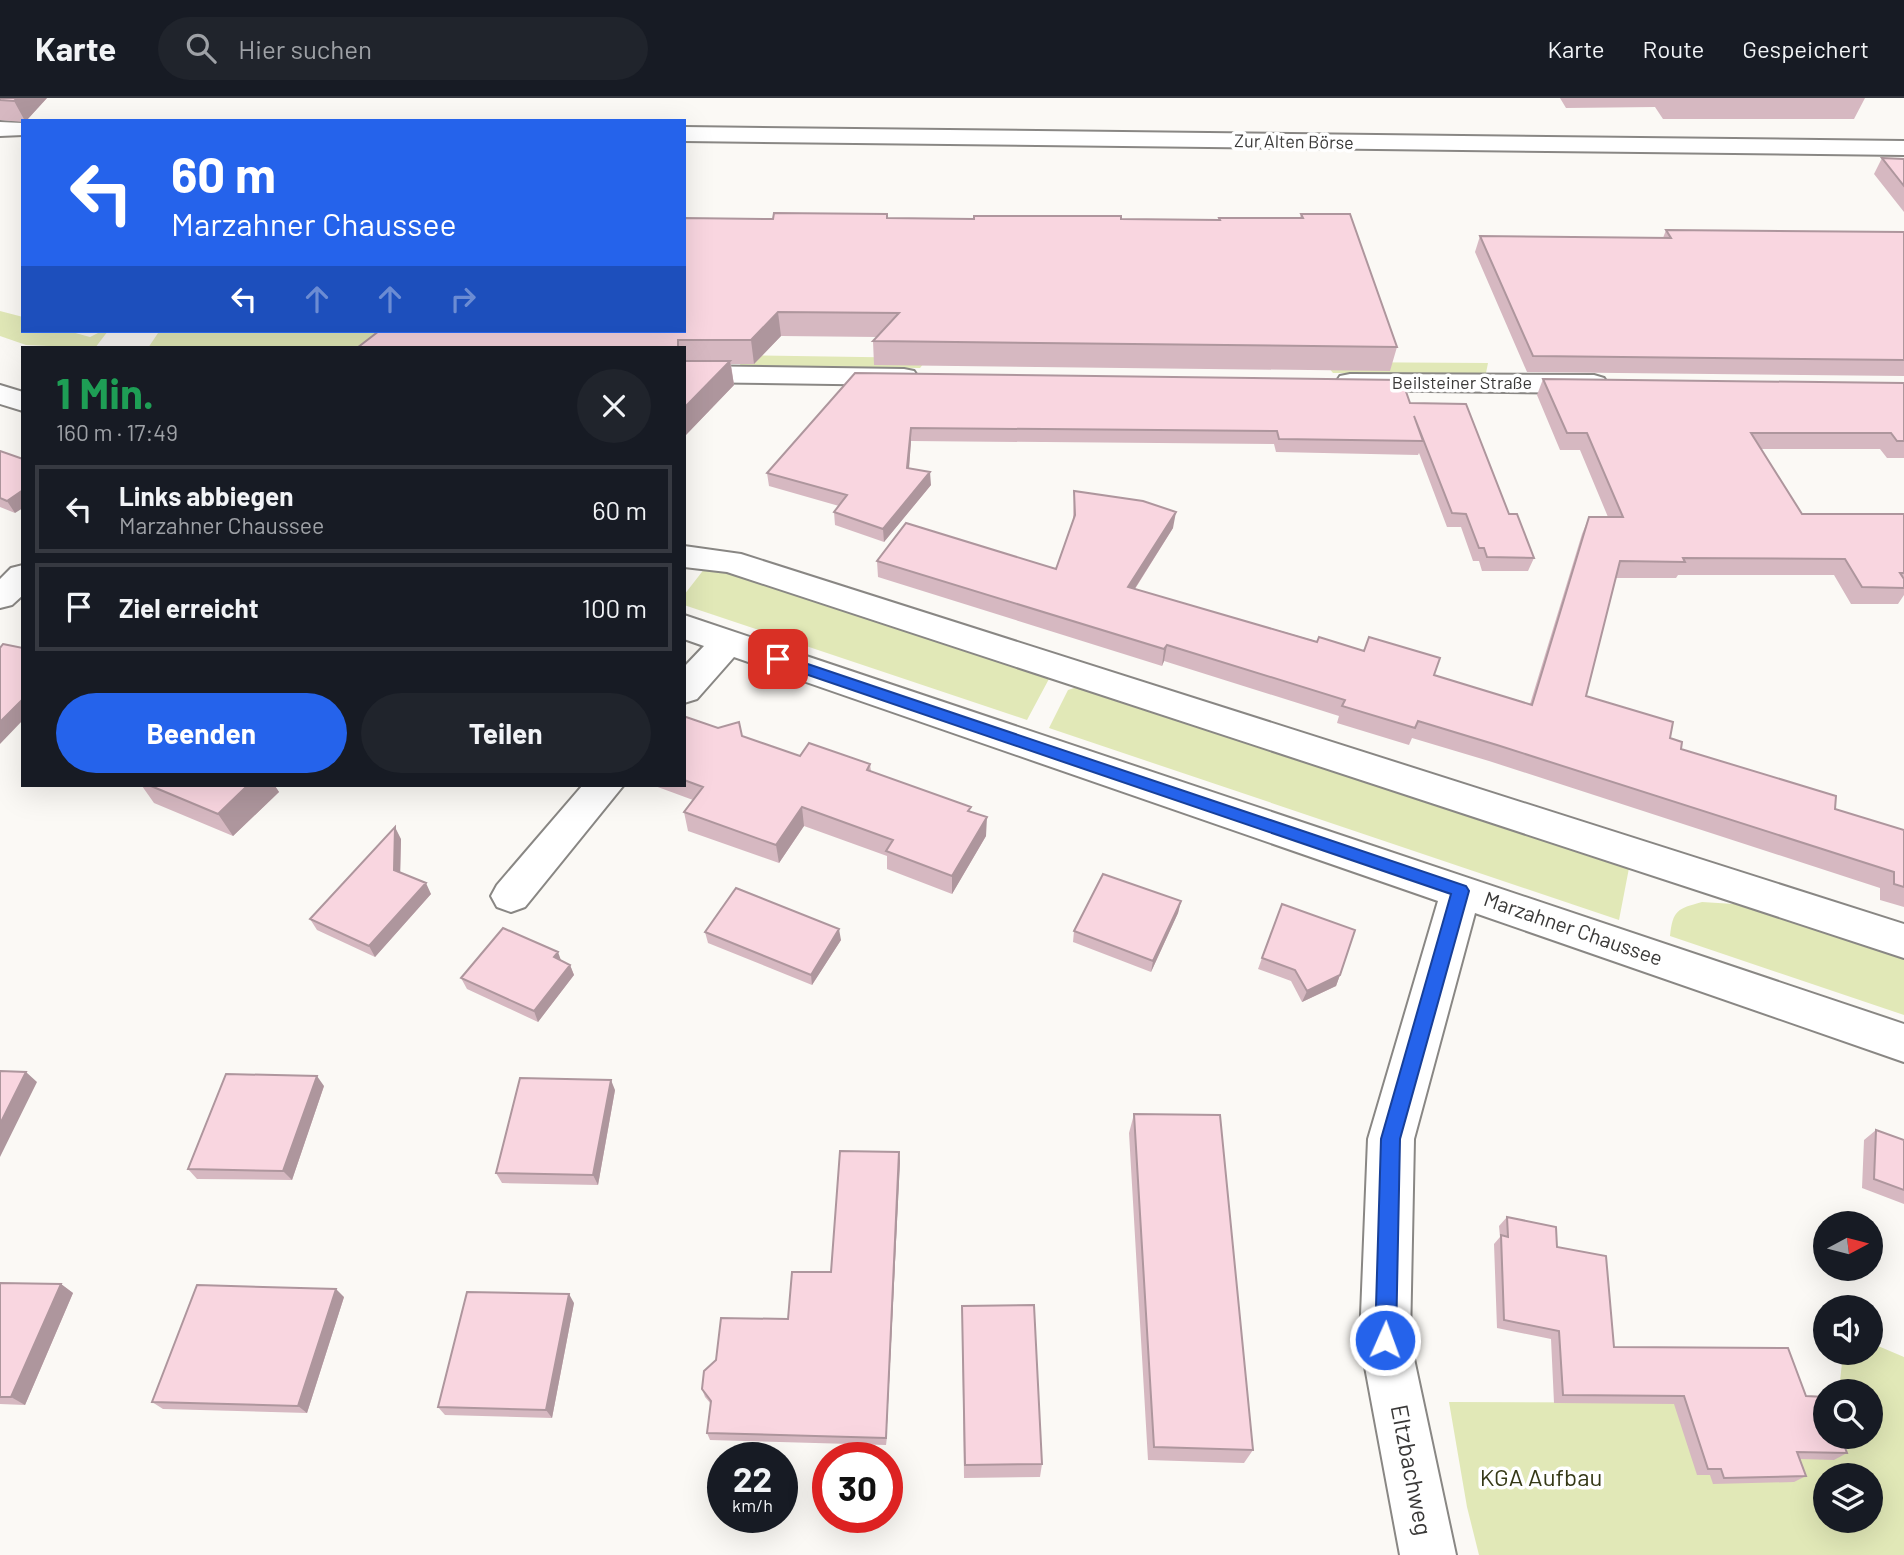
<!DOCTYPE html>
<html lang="de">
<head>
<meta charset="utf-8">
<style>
	:root { --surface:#171b24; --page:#20242c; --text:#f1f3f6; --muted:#9ea1a6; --line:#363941; --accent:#2563eb }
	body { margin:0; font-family:Barlow,sans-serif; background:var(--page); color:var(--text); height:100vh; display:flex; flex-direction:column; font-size:26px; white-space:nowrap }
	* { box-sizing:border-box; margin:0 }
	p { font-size:23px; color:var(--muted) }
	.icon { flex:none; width:38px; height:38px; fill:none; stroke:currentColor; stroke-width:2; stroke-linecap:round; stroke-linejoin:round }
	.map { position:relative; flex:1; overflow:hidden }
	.sheet { position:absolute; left:21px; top:248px; width:665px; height:441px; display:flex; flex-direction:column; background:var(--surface); border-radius:0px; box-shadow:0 7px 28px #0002 }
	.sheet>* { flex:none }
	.top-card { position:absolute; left:21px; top:21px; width:665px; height:214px; border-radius:0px; box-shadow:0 7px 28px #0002; background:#2563eb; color:#fff; overflow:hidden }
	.needle { width:46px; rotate:83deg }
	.buttons { position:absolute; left:1813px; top:1113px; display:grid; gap:14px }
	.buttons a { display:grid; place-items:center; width:70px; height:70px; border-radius:50%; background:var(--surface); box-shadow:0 7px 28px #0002; font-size:35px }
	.speed { position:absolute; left:707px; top:1344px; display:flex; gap:14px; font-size:35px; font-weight:700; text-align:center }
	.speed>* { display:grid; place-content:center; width:91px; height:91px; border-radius:50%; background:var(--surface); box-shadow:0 7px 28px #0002; line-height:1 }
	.speed small { font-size:18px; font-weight:400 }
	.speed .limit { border:10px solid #d22; background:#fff; color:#111 }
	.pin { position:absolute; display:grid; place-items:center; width:60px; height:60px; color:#fff; margin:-30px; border-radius:14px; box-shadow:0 4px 10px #0006 }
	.me { position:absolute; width:77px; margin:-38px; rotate:2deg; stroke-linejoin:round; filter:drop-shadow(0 0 5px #0008) }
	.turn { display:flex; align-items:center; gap:24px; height:147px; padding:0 35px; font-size:32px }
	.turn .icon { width:91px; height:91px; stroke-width:2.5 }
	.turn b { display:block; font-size:49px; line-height:60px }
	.lanes { display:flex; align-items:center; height:66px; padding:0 35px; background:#0003; justify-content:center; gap:35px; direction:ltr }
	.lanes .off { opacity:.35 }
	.round { display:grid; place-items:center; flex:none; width:74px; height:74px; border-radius:37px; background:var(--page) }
	.headline { display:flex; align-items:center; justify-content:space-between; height:119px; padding:0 35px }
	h1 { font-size:42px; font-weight:700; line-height:52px; color:#1e9e55 }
	.cta { display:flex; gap:14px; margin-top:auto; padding:14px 35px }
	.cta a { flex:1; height:80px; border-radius:42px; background:var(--accent); color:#fff; font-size:28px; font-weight:700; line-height:80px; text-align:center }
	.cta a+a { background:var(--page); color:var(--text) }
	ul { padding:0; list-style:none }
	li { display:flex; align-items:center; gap:21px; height:88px; margin:0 14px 10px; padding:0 21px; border:4px solid var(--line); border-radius:0px }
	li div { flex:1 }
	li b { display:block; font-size:26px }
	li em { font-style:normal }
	header { display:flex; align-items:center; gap:42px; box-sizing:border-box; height:98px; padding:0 35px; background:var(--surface); border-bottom:2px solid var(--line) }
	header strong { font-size:33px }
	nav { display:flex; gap:38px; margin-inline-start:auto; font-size:24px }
	.search { width:490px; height:63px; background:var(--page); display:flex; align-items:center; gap:18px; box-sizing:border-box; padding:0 24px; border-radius:38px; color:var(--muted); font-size:26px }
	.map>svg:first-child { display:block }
	.green { fill:#e1e8b7; fill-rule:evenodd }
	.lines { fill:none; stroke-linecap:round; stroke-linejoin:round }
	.minor-casing { stroke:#898784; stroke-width:4 }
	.minor { fill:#fff; fill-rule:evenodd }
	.wall { fill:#d6b8c1 }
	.shaded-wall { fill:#ae969d }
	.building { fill:#f9d6e0; stroke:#ae969d; stroke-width:2 }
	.route { fill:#2563eb; stroke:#184099; stroke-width:2 }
	.labels { text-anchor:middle; stroke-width:7; stroke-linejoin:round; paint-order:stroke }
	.far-street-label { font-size:18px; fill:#3a3938; stroke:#fff }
	.street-label { font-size:21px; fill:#3a3938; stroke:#fff }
	.near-street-label { font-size:24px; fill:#3a3938; stroke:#fff }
	.near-park-label { font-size:24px; fill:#353816; stroke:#fff }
</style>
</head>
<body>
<header>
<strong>Karte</strong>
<div class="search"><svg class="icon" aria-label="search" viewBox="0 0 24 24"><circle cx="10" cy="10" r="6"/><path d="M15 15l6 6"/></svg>Hier suchen</div>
<nav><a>Karte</a><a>Route</a><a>Gespeichert</a></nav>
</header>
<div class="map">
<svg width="1904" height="1457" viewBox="0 0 1904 1457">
	<rect width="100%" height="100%" fill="#fbf9f5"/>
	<!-- green -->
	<path class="green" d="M0 213 23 219V233H68L90 239 102 233H108L95 250 26 247 0 238Z
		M187 233H394L403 250H148L158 235Z
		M735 257 928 260 920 270 741 268Z
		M1324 264 1488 265 1486 275H1333Z
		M705 470 742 477 1050 579 1027 622 684 507V497Z
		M1077 589 1404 693 1629 770 1619 822 1049 630 1068 592Z
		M1702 804 1750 807 1904 855V917L1670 838C1673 812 1677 811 1702 804Z
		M1871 1245 1904 1259V1457H1479L1467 1409 1449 1304 1825 1305V1339H1871V1293H1839L1843 1255H1871ZM1825 1377H1871V1423H1825Z"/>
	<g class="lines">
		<defs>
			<path id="minor" d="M0 24 23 25V37L0 38Z
				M684 29 1904 43V57L684 43Z
				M684 268 904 271 914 273 918 279 914 285 904 287 684 284Z
				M1350 276 1594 277 1604 280 1608 286 1604 292 1594 295 1350 292 1340 290 1336 284 1340 278Z
				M0 287 23 294V313L0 306Z
				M684 448 741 456 1904 826V860L727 474 684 469Z
				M23 467V497L12 507 0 510V481L11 470Z
				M684 517 1904 926V964L1475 815 1414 1041 1410 1242 1456 1457H1400L1360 1242 1368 1041 1438 803 734 559 697 601 684 605V569L704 548 684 541Z
				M582 688H623L525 809 511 814 497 809 491 798 497 787Z"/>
		</defs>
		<!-- minor casing -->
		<use href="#minor" class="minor-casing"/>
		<!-- minor -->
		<use href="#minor" class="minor"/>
	</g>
	<!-- wall -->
	<path class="wall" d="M0 0H47L26 23 23 24 0 22Z
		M1560 0H1865L1854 21H1663L1655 9 1566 10Z
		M1882 60 1904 61V114L1874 76Z
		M1301 116 1397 249 1390 273 874 267 873 243 878 239 781 238 754 266H731L734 287 684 339V250H357L378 233H308H684L773 121 1219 122V120H1300Z
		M1666 132 1904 134V278L1527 274 1475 154 1480 138 1663 140Z
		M855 275 1410 305 1509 416 1534 460 1528 473H1482L1479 463H1473L1461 429H1447L1419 355 1418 357 1276 354 1274 346 911 343 909 370 931 387 884 444 835 427 834 414 839 408 769 388 767 375Z
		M1543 281 1904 285V360H1887L1880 351H1761L1802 416H1904V497L1898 506H1851L1834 477H1678L1676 480H1616L1586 598 1670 640 1681 651 1835 711 1904 732V809L1880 802V790L1489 663 1412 640 1409 647 1337 625 1339 618 1164 563 1162 568 878 479 877 463 1056 471 1073 422 1074 393 1173 430 1135 491 1434 577 1530 606 1582 436 1589 419H1608L1580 352H1560L1537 297Z
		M0 353 15 415 0 409Z
		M684 620 742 638 800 658 870 666 871 673 970 714 986 738 952 796 887 771V758L804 728 779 765 688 733 684 714 693 702 655 688H684Z
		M142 688H275L279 694 233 738 154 705Z
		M401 741 400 775 431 796 375 859 317 832 310 821Z
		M1181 803 1178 815 1151 874 1073 844 1074 833Z
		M705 834 841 842 812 887 708 845Z
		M1262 860 1340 877 1336 888 1302 904 1291 883 1258 871Z
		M570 867 574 877 538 924 467 891 461 880Z
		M324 988 292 1082 197 1081 188 1071Z
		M615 992 598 1087 502 1085 496 1075Z
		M1134 1016 1253 1352 1244 1365 1148 1362 1129 1035Z
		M1876 1032 1904 1042V1106L1862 1090 1864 1042Z
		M899 1054 900 1063 886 1347 710 1342 707 1335 711 1306 705 1299 702 1291 788 1221 831 1174Z
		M1507 1119 1557 1149 1614 1249 1806 1298 1847 1355 1834 1362 1800 1361 1806 1378 1794 1384 1713 1386 1710 1377H1697L1674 1306 1554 1305 1551 1241 1497 1230 1494 1146 1500 1139 1499 1128Z
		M0 1185 61 1186 73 1195 25 1307 0 1306Z
		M344 1199 307 1315 163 1311 152 1304Z
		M574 1205 552 1320 445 1317 438 1309Z
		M962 1224 1042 1366 1040 1379 964 1380Z"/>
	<!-- shaded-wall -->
	<path class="shaded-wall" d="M17 0H47L26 23H25L14 3Z
		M778 214 781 238 754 266 751 242Z
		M730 263 734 287 684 339V310Z
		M911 330V343L908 383 907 370Z
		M930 374 931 387 884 444 883 431Z
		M23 392V410L15 415 7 403Z
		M1176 414 1173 430 1125 506 1128 489Z
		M1167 547 1164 563 1162 568 1164 551Z
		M23 601V622L0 646V624Z
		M247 688H275L279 694 233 738 218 716Z
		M802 709 804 728 779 765 776 747Z
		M987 719 986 738 952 796V778Z
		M395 729 401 741 400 783 394 772Z
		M426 785 431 796 375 859 369 848Z
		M1181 803 1178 815 1151 874 1153 863Z
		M839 831 841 842 812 887 811 877Z
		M558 854 562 865 554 859Z
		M570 867 574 877 538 924 534 913Z
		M1340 877 1336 888 1302 904 1307 893Z
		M26 974 37 984 0 1059V1026Z
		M317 978 324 988 292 1082 283 1073Z
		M611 982 615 992 598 1087 593 1077Z
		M899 1054 900 1063 886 1347V1340Z
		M61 1186 73 1195 25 1307 11 1299Z
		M336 1191 344 1199 307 1315 298 1308Z
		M569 1196 574 1205 552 1320 546 1312Z"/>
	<!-- building -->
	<path class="building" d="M0 0H17L14 3 0 2Z
		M1882 60 1904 61V88Z
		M774 115 887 116V120L974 121V118H1121V121L1220 122 1219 120H1303L1301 116H1350L1397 249 873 243 899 215 778 214 751 242H678V250H357L379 233H684V120L773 121Z
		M1666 132 1904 134V262L1533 258 1480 138 1671 140Z
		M684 263H730L684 310Z
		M855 275 1402 282 1410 305 1466 306 1509 416H1517L1534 460 1487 459 1484 450H1479L1466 416 1452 415 1414 318 1423 343 1279 341 1277 333 911 330 907 370 930 374 883 431 834 414 847 397 767 375Z
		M1543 281 1904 285V343H1897L1891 335H1751L1802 416H1904V475H1900L1904 481V490L1862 489 1845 461 1683 460 1685 464 1620 463 1586 598 1673 624 1670 640 1682 644 1681 651 1836 698 1835 711 1904 732V789L1894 786V774L1497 647 1418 623 1415 630 1342 608 1345 602 1167 547 1164 551 877 463 906 425 1056 471 1075 417 1074 393 1143 403 1176 414 1128 489 1317 544 1319 539 1364 553 1369 539 1440 560 1434 577 1532 607 1589 419H1623L1587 335H1567Z
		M0 353 23 361V392L7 403 0 400Z
		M3 546 23 550V601L0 624V550Z
		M686 619 718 630 739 624 742 638 800 658 809 645 870 666 867 672 971 709 968 713 987 719 952 778 886 753 893 742 802 709 776 747 684 714 703 689 684 682V620Z
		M151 688H247L218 716Z
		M395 729 394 772 426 785 369 848 310 821Z
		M1103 776 1181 803 1153 863 1074 833Z
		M736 790 839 831 811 877 705 834Z
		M1282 806 1355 832 1340 877 1307 893 1295 872 1262 860Z
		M503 830 558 854 554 859 570 867 534 913 461 880Z
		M0 973 26 974 0 1026Z
		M226 976 317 978 283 1073 188 1071Z
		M520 980 611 982 593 1077 496 1075Z
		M1134 1016 1220 1017 1253 1352 1154 1349Z
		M1876 1032 1904 1042V1092L1874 1081Z
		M840 1053 899 1054 886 1340 707 1335 711 1303 702 1291 704 1273 716 1262 721 1220 788 1221 792 1174H831Z
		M1507 1119 1556 1129 1557 1149 1606 1158 1614 1249 1788 1250 1806 1298 1825 1299V1339H1841L1847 1355 1797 1354 1806 1378 1724 1380 1721 1371H1708L1684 1298 1563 1297 1559 1233 1504 1222 1501 1137 1508 1139Z
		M0 1185 61 1186 11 1299H0Z
		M197 1187 336 1191 298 1308 152 1304Z
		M467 1194 569 1196 546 1312 438 1309Z
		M1034 1207 1042 1366 965 1367 962 1208Z"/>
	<!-- route -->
	<path class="route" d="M778 556 1466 788 1469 793 1400 1041 1396 1242 1393 1249 1385 1252 1378 1249 1375 1242 1381 1041 1451 796 773 565V558Z"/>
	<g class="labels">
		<!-- far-street labels -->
		<g class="far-street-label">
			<text transform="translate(1294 44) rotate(1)" y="6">Zur Alten Börse</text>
			<text x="1462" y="291">Beilsteiner Straße</text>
		</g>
		<!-- street labels -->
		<g class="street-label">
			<text transform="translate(1573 831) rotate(19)" y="7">Marzahner Chaussee</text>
		</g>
		<!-- near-street labels -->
		<g class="near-street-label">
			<text transform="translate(1411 1372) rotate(79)" y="8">Eltzbachweg</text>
		</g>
		<!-- near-park labels -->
		<g class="near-park-label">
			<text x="1541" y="1388">KGA Aufbau</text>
		</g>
	</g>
</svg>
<div class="buttons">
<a><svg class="needle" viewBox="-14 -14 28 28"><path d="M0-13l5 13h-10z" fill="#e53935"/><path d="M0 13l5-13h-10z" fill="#9ea1a6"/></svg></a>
<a><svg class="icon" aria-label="sound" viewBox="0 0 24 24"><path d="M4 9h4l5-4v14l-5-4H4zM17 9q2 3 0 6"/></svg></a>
<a><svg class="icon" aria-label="search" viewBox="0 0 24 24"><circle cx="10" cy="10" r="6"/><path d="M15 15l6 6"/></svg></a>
<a><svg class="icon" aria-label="layers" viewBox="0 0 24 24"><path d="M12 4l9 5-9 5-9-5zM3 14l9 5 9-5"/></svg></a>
</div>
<div class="speed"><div>22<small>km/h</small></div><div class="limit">30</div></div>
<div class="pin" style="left:778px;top:561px;background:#d93025"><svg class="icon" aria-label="arrive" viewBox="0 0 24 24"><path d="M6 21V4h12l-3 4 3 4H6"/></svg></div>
<svg class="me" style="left:1385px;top:1242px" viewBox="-20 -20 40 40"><circle r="17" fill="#2563eb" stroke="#fff" stroke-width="3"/><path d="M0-11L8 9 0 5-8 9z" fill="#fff"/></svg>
<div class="top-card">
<div class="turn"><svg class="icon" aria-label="left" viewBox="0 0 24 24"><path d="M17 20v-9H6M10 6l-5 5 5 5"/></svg><div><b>60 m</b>Marzahner Chaussee</div></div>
<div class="lanes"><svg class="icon" aria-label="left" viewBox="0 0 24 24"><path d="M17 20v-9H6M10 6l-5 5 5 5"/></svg><svg class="icon off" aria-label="ahead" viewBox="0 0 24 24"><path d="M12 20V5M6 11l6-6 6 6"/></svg><svg class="icon off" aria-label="ahead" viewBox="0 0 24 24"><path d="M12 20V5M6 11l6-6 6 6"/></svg><svg class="icon off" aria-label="right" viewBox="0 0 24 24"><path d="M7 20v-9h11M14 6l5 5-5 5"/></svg></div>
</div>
<section class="sheet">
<div class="headline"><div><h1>1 Min.</h1><p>160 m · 17:49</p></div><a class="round"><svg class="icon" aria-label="close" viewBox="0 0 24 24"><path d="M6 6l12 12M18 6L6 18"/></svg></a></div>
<ul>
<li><svg class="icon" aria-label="left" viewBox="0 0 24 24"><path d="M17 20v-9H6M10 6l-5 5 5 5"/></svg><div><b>Links abbiegen</b><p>Marzahner Chaussee</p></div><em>60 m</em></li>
<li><svg class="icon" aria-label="arrive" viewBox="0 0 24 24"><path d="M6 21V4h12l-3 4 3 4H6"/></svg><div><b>Ziel erreicht</b></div><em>100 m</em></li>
</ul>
<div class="cta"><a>Beenden</a><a>Teilen</a></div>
</section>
</div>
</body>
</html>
